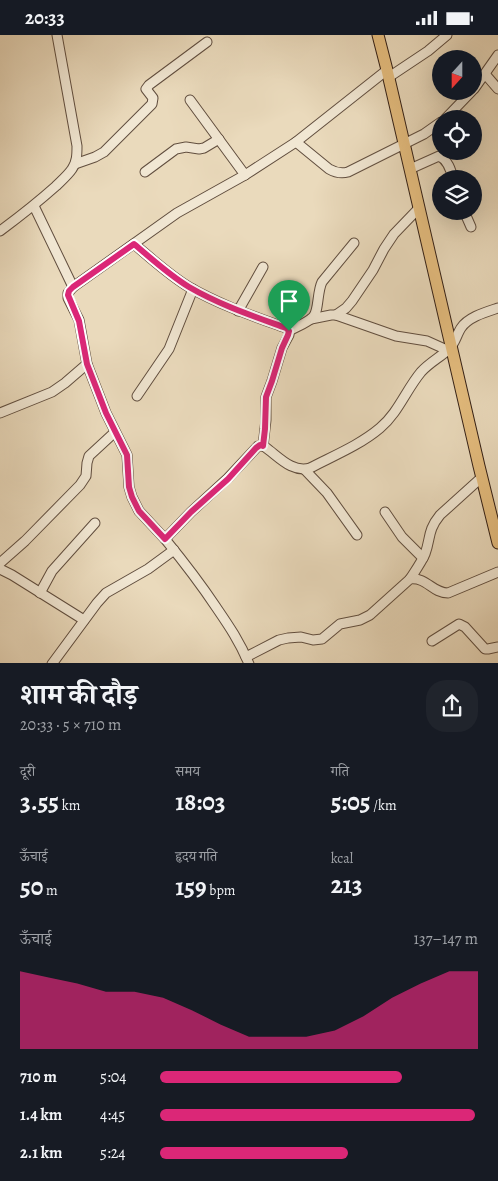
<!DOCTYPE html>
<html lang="hi">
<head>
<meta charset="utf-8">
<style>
	:root { --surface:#171b24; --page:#20242c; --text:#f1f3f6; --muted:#9ea1a6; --accent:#db2777 }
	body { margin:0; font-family:Alegreya,"Noto Serif Devanagari",serif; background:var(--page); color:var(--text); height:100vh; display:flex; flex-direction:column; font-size:19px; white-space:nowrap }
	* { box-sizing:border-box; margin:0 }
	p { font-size:16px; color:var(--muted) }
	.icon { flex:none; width:28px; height:28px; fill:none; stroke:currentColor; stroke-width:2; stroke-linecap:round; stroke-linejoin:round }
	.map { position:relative; height:628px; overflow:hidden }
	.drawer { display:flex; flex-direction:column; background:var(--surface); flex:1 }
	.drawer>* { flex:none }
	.needle { width:32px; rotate:201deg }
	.buttons { position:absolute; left:432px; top:15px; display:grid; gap:10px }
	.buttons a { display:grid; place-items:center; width:50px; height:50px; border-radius:50%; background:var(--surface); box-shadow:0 5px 20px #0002; font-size:25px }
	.pin { position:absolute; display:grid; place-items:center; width:42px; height:42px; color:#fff; margin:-51px -21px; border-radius:50% 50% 50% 0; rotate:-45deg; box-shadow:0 0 5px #0007 }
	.pin .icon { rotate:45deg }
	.round { display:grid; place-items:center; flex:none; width:52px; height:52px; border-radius:20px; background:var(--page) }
	.head { display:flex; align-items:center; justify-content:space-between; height:85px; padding:0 20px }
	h1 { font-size:28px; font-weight:700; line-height:38px }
	.stats { display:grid; grid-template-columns:repeat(3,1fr); gap:8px; height:85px; padding:5px 20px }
	.stats div { display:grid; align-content:center }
	.stats b { font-size:25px; font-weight:700 }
	.stats small { font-size:14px; font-weight:400 }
	.stats p { font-size:14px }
	.chart { height:140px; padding:10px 20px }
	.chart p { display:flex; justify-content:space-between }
	.chart svg { width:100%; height:90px; margin-top:5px; fill:var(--accent); opacity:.7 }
	ul { padding:0 20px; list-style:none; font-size:16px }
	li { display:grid; grid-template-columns:80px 60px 1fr; align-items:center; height:38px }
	li i { height:12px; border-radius:6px; background:var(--accent) }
	.status { display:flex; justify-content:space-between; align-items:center; height:35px; padding:0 25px; background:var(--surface); direction:ltr }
	.status svg { height:14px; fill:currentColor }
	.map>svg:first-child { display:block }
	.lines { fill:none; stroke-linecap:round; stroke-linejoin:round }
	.minor-casing { stroke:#614e3f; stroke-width:11 }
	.major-casing { stroke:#331f15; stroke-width:13 }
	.minor { stroke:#f1e7d3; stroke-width:9 }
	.major { stroke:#e5bd7e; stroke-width:11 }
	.route-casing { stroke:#fff; stroke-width:10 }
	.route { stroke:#db2777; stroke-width:6 }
</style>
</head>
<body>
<div class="status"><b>20:33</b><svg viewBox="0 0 49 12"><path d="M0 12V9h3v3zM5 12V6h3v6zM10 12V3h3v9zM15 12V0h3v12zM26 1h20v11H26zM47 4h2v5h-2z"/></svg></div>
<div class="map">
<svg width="498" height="629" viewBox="0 0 498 629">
	<rect width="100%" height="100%" fill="#eadabc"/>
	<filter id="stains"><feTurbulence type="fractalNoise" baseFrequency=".004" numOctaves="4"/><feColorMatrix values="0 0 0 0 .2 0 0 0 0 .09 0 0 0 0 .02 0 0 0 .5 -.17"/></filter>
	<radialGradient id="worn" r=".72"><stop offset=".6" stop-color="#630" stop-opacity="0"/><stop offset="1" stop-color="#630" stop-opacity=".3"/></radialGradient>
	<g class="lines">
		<g class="minor-casing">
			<g id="minor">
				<path d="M485,39L498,54"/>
				<path d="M389,42L428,16L447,0"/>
				<path d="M474,54L498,20"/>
				<path d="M190,65L245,140"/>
				<path d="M445,84L472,56"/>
				<path d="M296,107L329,134C336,138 341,139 348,137L424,99L441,87"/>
				<path d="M75,129L95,122L104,117L152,69L153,63L146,54L149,50L207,7"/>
				<path d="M410,134L439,121C448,125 451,135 453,144"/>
				<path d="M145,137L176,114L186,112L199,114L204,113L219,104"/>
				<path d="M34,171L73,252L177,178L245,140L296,107L387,35"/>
				<path d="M464,176L471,192"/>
				<path d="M0,196C19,182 38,167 56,151C61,146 68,140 72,134C77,127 77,119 77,111L57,0"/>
				<path d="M134,209C152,224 169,240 189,252C220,270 253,281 286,293L289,296V300L282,313L272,346L266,362V385L263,411"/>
				<path d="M73,252L68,258V263L79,285L87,329L106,378L127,420L129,452L132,462L139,476L165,504L191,477L228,443L258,411H263L265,412C279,422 292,438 310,433C333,421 360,410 380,393C398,378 406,355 421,337C430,327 441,322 450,313C455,308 457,299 461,293C468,282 486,277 498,273"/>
				<path d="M238,276L263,232"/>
				<path d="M336,280L346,273L352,266L373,235L384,214L394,199L419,173"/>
				<path d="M311,284L331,280H336L396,301L427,306L447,315"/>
				<path d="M289,296C296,292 307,288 313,282C319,276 317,257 322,247L354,208"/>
				<path d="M137,361L169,314L193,254"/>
				<path d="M0,378L52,357L65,348L87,329"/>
				<path d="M305,435L327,458L357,500"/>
				<path d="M385,477L402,502L423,523"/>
				<path d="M165,504C183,526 200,548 216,572C229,591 240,607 249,629"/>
				<path d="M0,528L25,506L80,450L86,441L87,428L89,421L115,397"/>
				<path d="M0,534L12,540L84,585"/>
				<path d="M410,544C415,536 421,528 425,519C431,503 427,496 440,480L482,442"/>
				<path d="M40,558L52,536L95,488"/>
				<path d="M432,606L459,589L465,592L485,614H488L498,612"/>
				<path d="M246,622L279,605L288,603L301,602L313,605L322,604L340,589L360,585L370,580L410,544C427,542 432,558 448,558L498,537"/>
				<path d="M52,629L97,568L106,558L148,534L174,515"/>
			</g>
		</g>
		<g class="major-casing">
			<path id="major" d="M378,0L387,35L479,431L498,508"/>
		</g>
		<use href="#minor" class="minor"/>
		<use href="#major" class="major"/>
	</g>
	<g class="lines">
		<g class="route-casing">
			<path id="route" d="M134,209C152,224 169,240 189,252C220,270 253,281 286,293L289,296L288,300L282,313L272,346L266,362L265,394L263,411L260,410L256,413L228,444L191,477L165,504L139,476L132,462L129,452L127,420L106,378L87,329L79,286L68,260L69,256L73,252Z"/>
		</g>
		<use href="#route" class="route"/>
	</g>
	<rect width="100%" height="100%" filter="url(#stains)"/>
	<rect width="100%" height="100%" fill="url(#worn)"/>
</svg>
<div class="buttons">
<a><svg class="needle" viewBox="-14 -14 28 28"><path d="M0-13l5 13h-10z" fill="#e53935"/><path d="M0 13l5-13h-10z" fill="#9ea1a6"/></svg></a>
<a><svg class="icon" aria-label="locate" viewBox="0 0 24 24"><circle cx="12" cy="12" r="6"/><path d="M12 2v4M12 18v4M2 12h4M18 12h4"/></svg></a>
<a><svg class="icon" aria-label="layers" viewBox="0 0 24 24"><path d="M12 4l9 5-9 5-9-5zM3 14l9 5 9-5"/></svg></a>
</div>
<div class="pin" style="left:289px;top:296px;background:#1e9e55"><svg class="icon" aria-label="arrive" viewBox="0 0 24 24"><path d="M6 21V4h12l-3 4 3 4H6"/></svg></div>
</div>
<section class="drawer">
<div class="head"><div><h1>शाम की दौड़</h1><p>20:33 · 5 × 710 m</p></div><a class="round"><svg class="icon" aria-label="share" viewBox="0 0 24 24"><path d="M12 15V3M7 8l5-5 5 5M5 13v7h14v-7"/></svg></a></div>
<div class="stats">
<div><p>दूरी</p><b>3.55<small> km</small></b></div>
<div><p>समय</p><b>18:03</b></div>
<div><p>गति</p><b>5:05<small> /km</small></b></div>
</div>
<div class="stats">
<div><p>ऊँचाई</p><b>50<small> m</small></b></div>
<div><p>हृदय गति</p><b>159<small> bpm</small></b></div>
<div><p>kcal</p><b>213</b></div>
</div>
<div class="chart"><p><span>ऊँचाई</span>137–147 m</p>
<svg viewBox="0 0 160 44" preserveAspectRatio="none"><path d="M0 44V6L10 9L20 12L30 16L40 16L50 19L60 25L70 32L80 38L90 38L100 38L110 35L120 28L130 19L140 12L150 6L160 6V44z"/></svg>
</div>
<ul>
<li><b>710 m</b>5:04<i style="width:76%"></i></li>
<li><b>1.4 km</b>4:45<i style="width:99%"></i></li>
<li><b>2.1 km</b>5:24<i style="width:59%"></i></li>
</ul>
</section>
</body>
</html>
